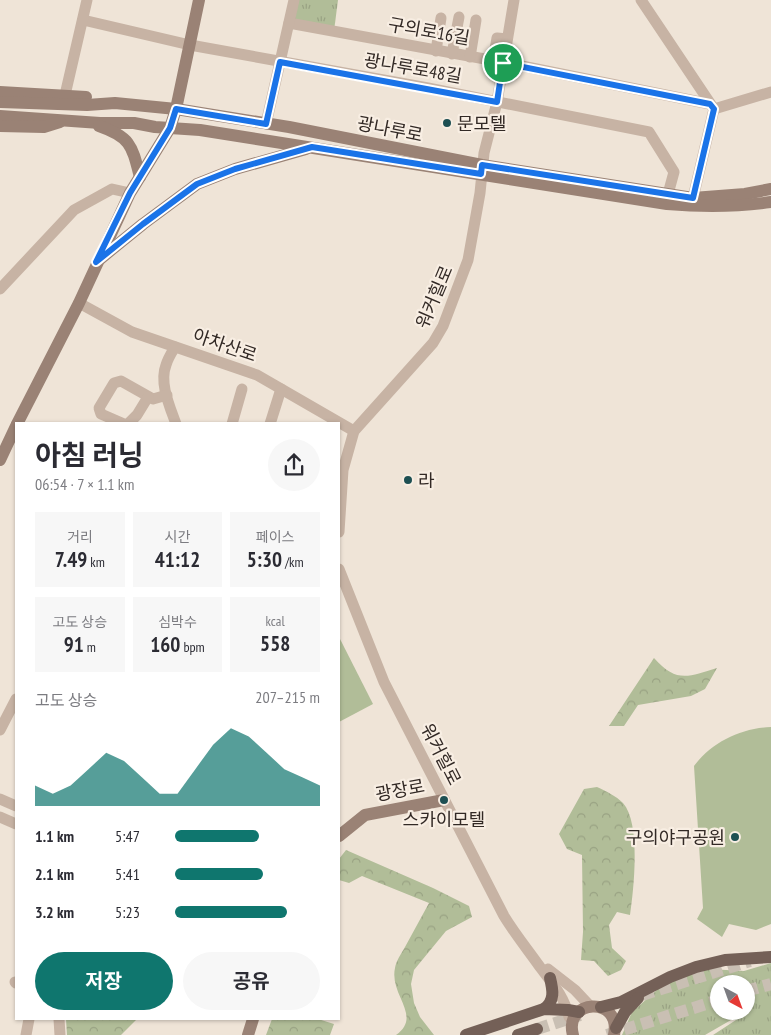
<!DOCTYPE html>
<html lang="ko">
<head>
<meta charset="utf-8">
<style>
	:root { --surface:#fff; --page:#f7f7f7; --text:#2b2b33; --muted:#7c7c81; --accent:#0f766e }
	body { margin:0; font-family:"PT Sans Narrow","Noto Sans KR",sans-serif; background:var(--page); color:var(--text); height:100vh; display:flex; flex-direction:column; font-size:19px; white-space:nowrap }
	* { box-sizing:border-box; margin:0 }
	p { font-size:16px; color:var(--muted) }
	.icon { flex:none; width:28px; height:28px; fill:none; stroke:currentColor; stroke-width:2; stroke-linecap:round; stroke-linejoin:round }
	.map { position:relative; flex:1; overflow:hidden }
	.panel { position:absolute; left:15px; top:422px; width:325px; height:598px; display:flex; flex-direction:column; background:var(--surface); border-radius:0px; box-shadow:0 1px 4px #0004 }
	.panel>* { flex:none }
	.needle { width:32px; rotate:139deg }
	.tools { position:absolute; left:710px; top:975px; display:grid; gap:10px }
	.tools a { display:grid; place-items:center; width:45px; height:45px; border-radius:50%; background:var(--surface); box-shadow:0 1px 4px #0004; font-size:25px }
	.pin { position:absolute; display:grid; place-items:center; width:42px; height:42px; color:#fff; margin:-21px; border:2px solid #fff; border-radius:50%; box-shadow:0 1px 5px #0007 }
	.round { display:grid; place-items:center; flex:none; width:52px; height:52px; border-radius:26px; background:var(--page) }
	.overview { display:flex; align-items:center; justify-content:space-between; height:85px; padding:0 20px }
	h1 { font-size:28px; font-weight:700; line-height:38px }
	.metrics { display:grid; grid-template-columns:repeat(3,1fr); gap:8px; height:85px; padding:5px 20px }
	.metrics div { display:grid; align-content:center; border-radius:0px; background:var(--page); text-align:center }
	.metrics b { font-size:21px; font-weight:700 }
	.metrics small { font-size:14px; font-weight:400 }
	.metrics p { font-size:14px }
	.chart { height:140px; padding:10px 20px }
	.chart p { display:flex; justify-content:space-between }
	.chart svg { width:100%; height:90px; margin-top:5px; fill:var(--accent); opacity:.7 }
	.action { display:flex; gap:10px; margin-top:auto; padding:10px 20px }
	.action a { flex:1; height:58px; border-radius:30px; background:var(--accent); color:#fff; font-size:20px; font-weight:700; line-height:58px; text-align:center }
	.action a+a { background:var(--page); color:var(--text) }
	ul { padding:0 20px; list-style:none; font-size:16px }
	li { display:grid; grid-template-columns:80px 60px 1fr; align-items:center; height:38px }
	li i { height:12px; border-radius:6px; background:var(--accent) }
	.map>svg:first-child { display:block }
	.green { fill:#b1bd98 }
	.forest { fill:url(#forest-crowns) }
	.park { fill:url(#park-tufts); fill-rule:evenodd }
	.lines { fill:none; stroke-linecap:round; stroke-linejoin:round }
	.primary-tunnel { stroke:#c9bfb3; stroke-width:12; stroke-dasharray:12 6; stroke-linecap:butt }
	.street { stroke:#c7b3a4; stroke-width:11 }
	.secondary { stroke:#9a8275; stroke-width:12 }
	.primary { stroke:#746057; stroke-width:12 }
	.route-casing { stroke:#fff; stroke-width:10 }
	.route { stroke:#1a73e8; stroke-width:6 }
	.poi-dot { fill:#1d4f52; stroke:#f8eee3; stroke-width:2 }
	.labels { text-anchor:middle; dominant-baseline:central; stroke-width:4.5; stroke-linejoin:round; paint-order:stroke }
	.street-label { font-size:18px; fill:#322925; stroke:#f8eee3 }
	.poi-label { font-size:18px; fill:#322925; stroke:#f8eee3; text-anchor:start }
</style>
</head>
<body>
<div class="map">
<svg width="771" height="1035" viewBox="0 0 771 1035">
	<defs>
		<pattern id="forest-crowns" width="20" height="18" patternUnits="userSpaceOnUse" patternTransform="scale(1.25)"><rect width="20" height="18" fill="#b1bd98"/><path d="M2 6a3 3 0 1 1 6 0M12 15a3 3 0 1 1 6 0" fill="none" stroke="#99a283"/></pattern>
		<pattern id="park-tufts" width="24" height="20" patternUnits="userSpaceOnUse" patternTransform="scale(1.25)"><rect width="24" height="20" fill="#b1bd98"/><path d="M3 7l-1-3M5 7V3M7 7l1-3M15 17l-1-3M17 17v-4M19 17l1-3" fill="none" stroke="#99a283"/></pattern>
	</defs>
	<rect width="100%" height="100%" fill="#efe4d7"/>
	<g class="green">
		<path d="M339,637L373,704L339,722Z"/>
		<path d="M771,727V924L756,930L729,924L722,937L697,919L703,908L694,766C712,742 741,728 771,727Z"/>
	</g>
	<g class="forest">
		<path d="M654,658C676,683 688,677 717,668L705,689L691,696L638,705L624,726H609Z"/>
		<path d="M597,787C606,791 616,796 623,803C641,823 634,889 630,915L617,912L609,925L612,948L626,961L621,970L608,976L594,961L581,960L583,932L582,855L567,849L559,834L584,789Z"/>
		<path d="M346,850L433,888L469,906L472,917L446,931L414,970L411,984L414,1003L420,1017L434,1035H396C423,1016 389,995 395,968C396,961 401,954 405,947C413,932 421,918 429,903L362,876L349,883L339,880V859Z"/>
		<path d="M66,1019H137L121,1035H67Z"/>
		<path d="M272,1019L302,1020V1019H318L334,1024L330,1035H266Z"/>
	</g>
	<g class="park">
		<path d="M294,0H338L334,31L289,23Z"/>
		<path d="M771,963V1035H713L736,1020H731L705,1035H622L632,1012L667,981L708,969L744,971ZM719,984H746V1011H719Z"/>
	</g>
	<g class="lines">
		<g class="primary-tunnel">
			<path d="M746,991L771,984"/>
			<path d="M642,995L750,961"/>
			<path d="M537,1029L580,1015"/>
			<path d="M607,1035L719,1000"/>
		</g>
		<g class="street">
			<path d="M641,0L714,109L693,198"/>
			<path d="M83,20L190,45L428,88L649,132L674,172L668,194"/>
			<path d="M289,23L517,65L710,104"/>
			<path d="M436,51L441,18"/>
			<path d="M452,54L459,17"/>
			<path d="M470,57L476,20"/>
			<path d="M493,61L497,38L507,39"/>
			<path d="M65,95L87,0"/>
			<path d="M714,109L771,92"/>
			<path d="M266,124L294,0"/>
			<path d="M0,289L74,210L112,189L130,193"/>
			<path d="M79,303L132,332L257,375L354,431"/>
			<path d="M175,347C172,352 168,358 166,365C159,383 170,407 176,424"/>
			<path d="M124,424L101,414L99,408L114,383L121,381L153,399L167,395"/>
			<path d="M128,424L137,415L148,397"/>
			<path d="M232,424L242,389"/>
			<path d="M270,424L281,389"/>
			<path d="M339,532L343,470L354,431L433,343L443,326L468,260L480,193L484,153L497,102L514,0"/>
			<path d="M339,569L384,682L504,916C515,934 528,950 540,967C553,984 564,996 569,1017"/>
			<path d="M0,730L16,699"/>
			<path d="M0,799L16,806"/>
			<path d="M0,817L16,824"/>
			<path d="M548,969L575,990L590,1006"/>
			<path d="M15,982L16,983"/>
			<path d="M59,1019L60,1035"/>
			<path d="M26,1035L29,1019"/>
		</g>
		<g class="secondary">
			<path d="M0,92L86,97"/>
			<path d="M0,102L87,105L115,103L176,109L289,127L482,165L693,198L745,194L771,189"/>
			<path d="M0,116L100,123H134L155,127L200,130L667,204C703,207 736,207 771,202"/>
			<path d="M0,126L44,127L60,122"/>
			<path d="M99,126C131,137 132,146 140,177"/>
			<path d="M100,259L143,224L197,184L235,169L306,149"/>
			<path d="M17,424L79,303L130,193L170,128L176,109L199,0"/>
			<path d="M0,460L16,426"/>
			<path d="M339,836L365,815L444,800"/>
			<path d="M248,1035L253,1019"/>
			<path d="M573,1035C563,999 622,995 614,1035"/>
		</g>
		<g class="primary">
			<path d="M601,1007L621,1002L670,977L696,967L725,960L771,957"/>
			<path d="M544,1009C555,1001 553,990 550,978"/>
			<path d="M616,1028L625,1012L638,998"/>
			<path d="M466,1035L544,1009L568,1010L579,1012"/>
			<path d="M518,1035L537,1029"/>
		</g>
	</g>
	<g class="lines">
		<g class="route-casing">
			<path id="route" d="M280,62L497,102L503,63L710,104L714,109L693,198L482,165L481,174L312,147L235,169L197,184L143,224L96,262L130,193L170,128L176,109L266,124Z"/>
		</g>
		<use href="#route" class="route"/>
	</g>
	<g class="poi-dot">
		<circle cx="447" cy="123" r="5"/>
		<circle cx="408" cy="480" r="5"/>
		<circle cx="444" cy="800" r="5"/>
		<circle cx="735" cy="837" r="5"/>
	</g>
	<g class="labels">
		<g class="street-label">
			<text transform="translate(429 31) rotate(10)">구의로16길</text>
			<text transform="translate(413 68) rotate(10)">광나루로48길</text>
			<text transform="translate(390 129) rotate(11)">광나루로</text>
			<text transform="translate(434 297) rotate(-67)">워커힐로</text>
			<text transform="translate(225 345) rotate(19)">아차산로</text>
			<text transform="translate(441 754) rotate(63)">워커힐로</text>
			<text transform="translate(400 790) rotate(-11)">광장로</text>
		</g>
		<g class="poi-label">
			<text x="457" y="123">문모텔</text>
			<text x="418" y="480">라</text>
			<text x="444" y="819" text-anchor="middle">스카이모텔</text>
			<text x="725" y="837" text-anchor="end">구의야구공원</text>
		</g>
	</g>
</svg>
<div class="tools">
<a><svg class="needle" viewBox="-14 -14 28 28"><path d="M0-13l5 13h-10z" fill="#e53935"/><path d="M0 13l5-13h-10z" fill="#7c7c81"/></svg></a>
</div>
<div class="pin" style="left:503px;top:63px;background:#1e9e55"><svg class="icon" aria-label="arrive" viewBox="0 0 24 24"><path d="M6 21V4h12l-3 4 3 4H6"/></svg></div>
<section class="panel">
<div class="overview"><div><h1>아침 러닝</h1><p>06:54 · 7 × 1.1 km</p></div><a class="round"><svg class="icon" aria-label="share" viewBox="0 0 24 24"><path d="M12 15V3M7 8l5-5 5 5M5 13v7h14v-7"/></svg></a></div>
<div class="metrics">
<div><p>거리</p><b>7.49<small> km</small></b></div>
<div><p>시간</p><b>41:12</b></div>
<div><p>페이스</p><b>5:30<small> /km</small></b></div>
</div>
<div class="metrics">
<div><p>고도 상승</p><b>91<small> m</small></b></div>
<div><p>심박수</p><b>160<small> bpm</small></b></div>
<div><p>kcal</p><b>558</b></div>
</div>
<div class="chart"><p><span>고도 상승</span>207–215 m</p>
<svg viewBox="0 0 160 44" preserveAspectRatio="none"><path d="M0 44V34L10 38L20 34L30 26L40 18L50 22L60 30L70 38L80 38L90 26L100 14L110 6L120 10L130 18L140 26L150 30L160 34V44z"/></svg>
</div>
<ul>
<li><b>1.1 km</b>5:47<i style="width:58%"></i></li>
<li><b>2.1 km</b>5:41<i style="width:61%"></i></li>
<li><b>3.2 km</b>5:23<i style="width:77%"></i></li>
</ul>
<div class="action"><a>저장</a><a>공유</a></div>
</section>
</div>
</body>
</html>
